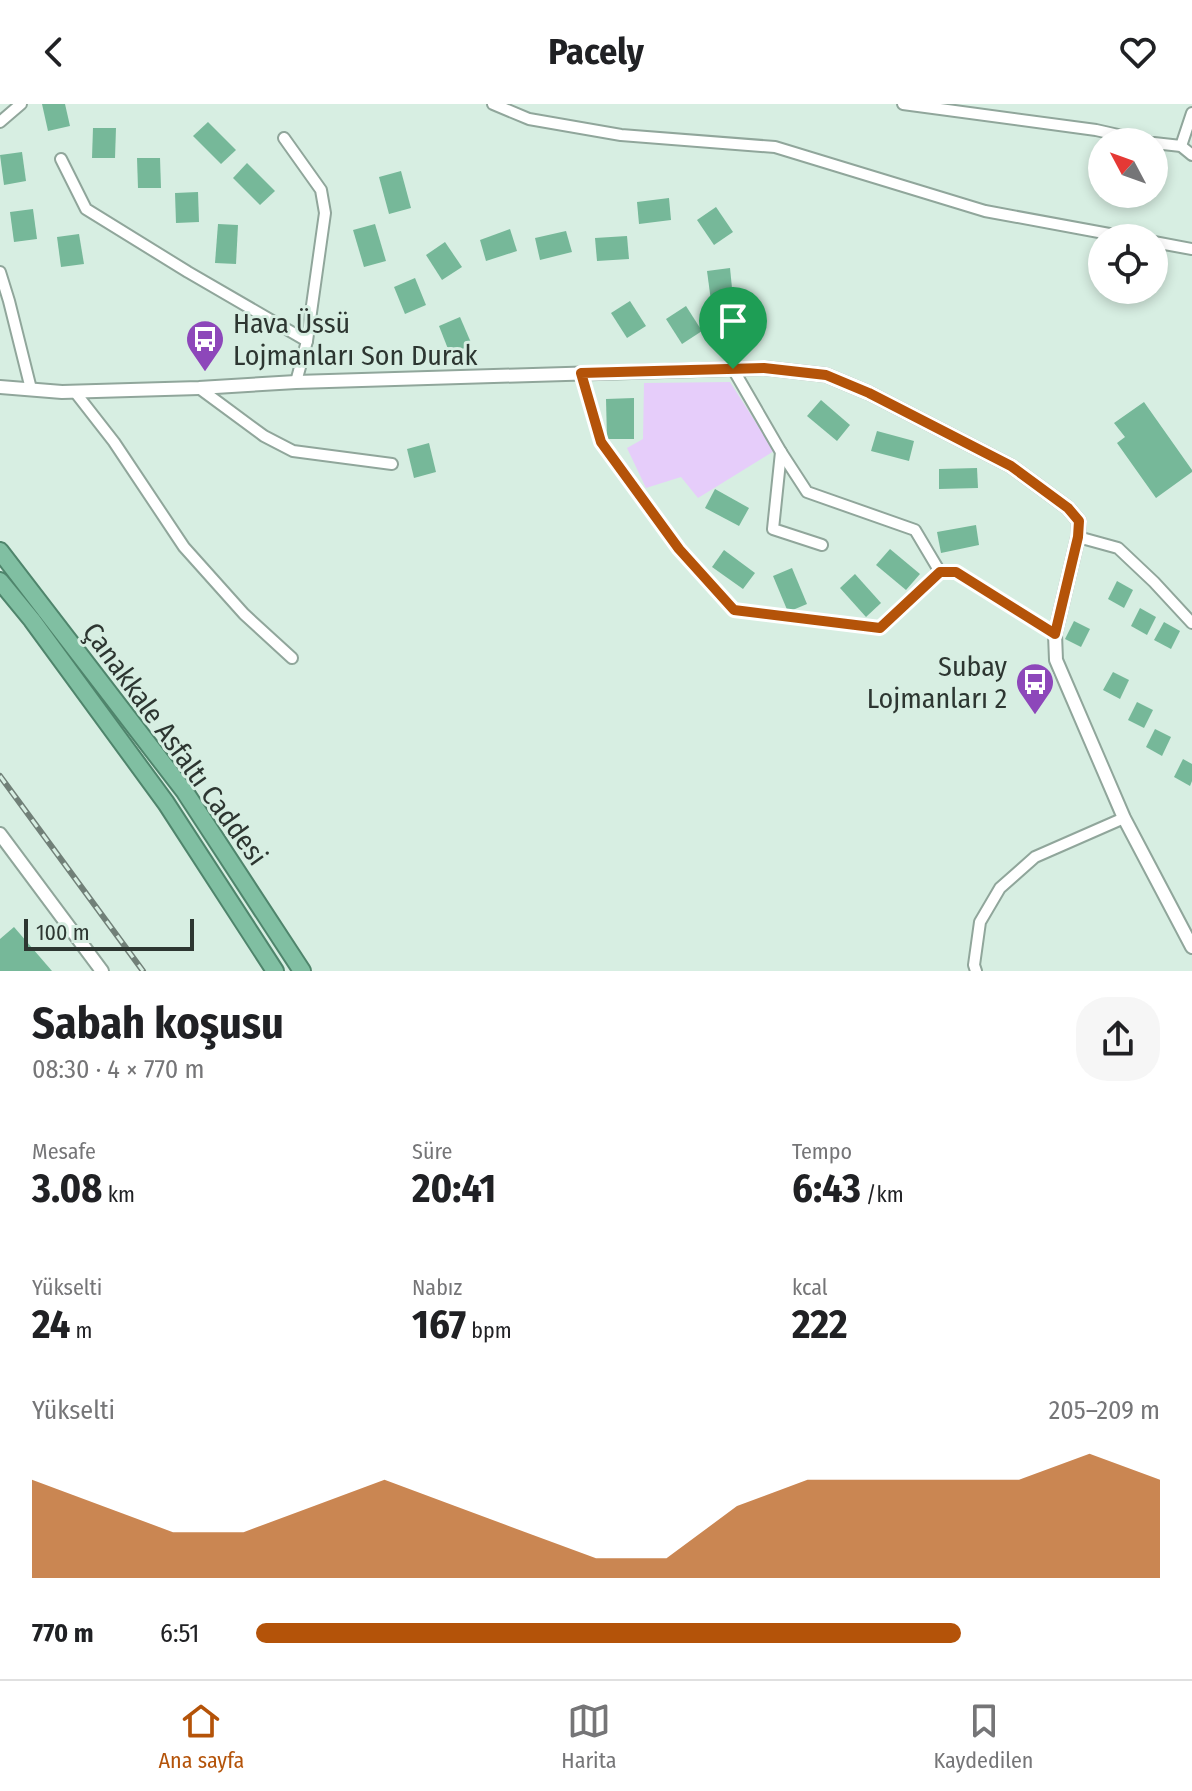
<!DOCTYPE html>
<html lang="tr">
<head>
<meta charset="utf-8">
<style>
	:root { --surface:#fff; --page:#f6f6f6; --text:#202124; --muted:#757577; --line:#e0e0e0; --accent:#b45309 }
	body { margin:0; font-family:"Fira Sans Condensed",sans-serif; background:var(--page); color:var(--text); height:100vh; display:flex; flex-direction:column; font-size:30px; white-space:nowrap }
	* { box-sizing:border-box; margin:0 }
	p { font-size:26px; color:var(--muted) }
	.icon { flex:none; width:44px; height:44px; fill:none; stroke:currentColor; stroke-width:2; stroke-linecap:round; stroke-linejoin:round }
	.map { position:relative; height:867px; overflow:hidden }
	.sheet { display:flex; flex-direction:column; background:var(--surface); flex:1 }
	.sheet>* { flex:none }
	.needle { width:52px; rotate:311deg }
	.tools { position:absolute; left:1088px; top:24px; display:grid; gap:16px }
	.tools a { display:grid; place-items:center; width:80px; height:80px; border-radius:50%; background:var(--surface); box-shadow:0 4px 12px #0003; font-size:40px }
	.scale { position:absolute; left:24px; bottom:20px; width:170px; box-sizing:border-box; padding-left:8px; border:4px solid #2d3631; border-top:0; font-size:22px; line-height:28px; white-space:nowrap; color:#2d3631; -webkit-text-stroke:6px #d7eee2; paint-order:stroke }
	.pin { position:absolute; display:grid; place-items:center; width:68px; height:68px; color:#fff; margin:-82px -34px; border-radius:50% 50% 50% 0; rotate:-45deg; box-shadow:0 0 8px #0007 }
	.pin .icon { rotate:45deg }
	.round { display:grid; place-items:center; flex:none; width:84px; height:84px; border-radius:32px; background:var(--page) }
	.overview { display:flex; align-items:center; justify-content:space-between; height:136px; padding:0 32px }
	h1 { font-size:44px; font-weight:700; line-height:60px }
	.metrics { display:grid; grid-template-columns:repeat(3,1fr); gap:12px; height:136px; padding:8px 32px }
	.metrics div { display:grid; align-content:center }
	.metrics b { font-size:40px; font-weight:700 }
	.metrics small { font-size:22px; font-weight:400 }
	.metrics p { font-size:22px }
	.chart { height:224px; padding:16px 32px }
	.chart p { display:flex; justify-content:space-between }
	.chart svg { width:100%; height:144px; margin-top:8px; fill:var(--accent); opacity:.7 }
	ul { padding:0 32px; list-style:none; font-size:26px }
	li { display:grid; grid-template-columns:128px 96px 1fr; align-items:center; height:60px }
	li i { height:20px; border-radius:10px; background:var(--accent) }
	header { display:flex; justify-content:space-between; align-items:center; height:104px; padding:0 32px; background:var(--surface); font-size:36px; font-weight:700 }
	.tabs { display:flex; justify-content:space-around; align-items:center; height:112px; border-top:2px solid var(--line); background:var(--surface); font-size:22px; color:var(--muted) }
	.tabs a { display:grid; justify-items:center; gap:4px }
	.tabs .selected { color:var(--accent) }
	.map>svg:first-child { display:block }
	.green { fill:#e6cdfa }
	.building { fill:#76b899 }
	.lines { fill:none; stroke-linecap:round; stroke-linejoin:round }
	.minor-casing { stroke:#90a69b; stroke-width:14 }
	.tertiary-casing { stroke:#90a69b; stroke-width:16 }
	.trunk-casing { stroke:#4f856c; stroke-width:20 }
	.minor { stroke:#fff; stroke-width:10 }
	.tertiary { stroke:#fff; stroke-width:12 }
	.trunk { stroke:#80bfa2; stroke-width:16 }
	.rail-casing { stroke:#718078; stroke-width:6 }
	.rail { stroke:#d7eee2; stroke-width:3; stroke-dasharray:9; stroke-linecap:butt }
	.route-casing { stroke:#fff; stroke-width:16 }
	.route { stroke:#b45309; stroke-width:10 }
	.labels { text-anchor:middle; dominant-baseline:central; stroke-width:6; stroke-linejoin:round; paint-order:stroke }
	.poi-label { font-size:28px; fill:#2d3631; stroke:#d7eee2; text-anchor:start }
	.street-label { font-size:28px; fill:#2d3631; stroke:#d7eee2 }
</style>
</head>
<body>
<header><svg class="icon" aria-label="back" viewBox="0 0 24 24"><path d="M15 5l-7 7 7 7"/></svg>Pacely<svg class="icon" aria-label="heart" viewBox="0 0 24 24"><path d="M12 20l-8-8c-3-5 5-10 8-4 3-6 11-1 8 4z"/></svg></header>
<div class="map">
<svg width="1192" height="867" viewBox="0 0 1192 867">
	<rect width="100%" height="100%" fill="#d7eee2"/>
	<path class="green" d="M730,278L774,347L698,394L681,373L646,384L627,344L643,335L644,279Z"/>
	<g class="building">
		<path d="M42,0H65L70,22L48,27Z"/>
		<path d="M208,18L236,46L221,60L193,32Z"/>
		<path d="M93,24H116L115,54H92Z"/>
		<path d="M22,48L26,77L4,81L0,51Z"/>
		<path d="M137,54H160L161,84H138Z"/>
		<path d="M247,59L275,87L260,101L233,74Z"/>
		<path d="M401,67L411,104L389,110L379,73Z"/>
		<path d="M198,88L199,118L176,119L175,89Z"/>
		<path d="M669,94L671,116L639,120L637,98Z"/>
		<path d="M716,103L733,128L714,141L697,116Z"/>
		<path d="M33,105L37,135L14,138L10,108Z"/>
		<path d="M218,120L238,121L236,160L215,159Z"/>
		<path d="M375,120L386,157L364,163L353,126Z"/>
		<path d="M510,125L517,147L486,157L480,136Z"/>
		<path d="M566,127L572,148L540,156L535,134Z"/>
		<path d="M79,130L84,160L61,163L57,133Z"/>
		<path d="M627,132L629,155L597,157L595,134Z"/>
		<path d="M445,138L462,163L442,176L426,151Z"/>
		<path d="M730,164L733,194L711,197L707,167Z"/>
		<path d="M415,174L426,201L405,210L394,183Z"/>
		<path d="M630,197L646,222L627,234L611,209Z"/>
		<path d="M686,202L702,227L682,240L666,215Z"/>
		<path d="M460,213L472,241L450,250L439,222Z"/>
		<path d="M634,294V335H607L606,295Z"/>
		<path d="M821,296L850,321L837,337L807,312Z"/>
		<path d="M1144,298L1192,366V368L1156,394L1117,339L1125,333L1114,319Z"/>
		<path d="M877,327L914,337L909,357L871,347Z"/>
		<path d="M429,339L436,368L414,374L407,345Z"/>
		<path d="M977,364L978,384L939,385V365Z"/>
		<path d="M715,385L749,404L739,422L705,404Z"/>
		<path d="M976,421L979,441L941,449L937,428Z"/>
		<path d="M890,445L920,470L906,486L876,461Z"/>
		<path d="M724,446L755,469L743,485L712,463Z"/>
		<path d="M792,464L807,500L788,508L773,472Z"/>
		<path d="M855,470L881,499L866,513L840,484Z"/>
		<path d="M1117,477L1133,486L1124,504L1108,495Z"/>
		<path d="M1140,504L1156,513L1147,531L1131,522Z"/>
		<path d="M1074,517L1090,525L1081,543L1065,535Z"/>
		<path d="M1164,518L1180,527L1171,545L1154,536Z"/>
		<path d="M1113,568L1129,576L1120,595L1103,586Z"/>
		<path d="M1137,598L1153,606L1144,624L1128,616Z"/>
		<path d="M1155,625L1171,633L1162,652L1146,643Z"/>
		<path d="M1183,655L1192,660V677L1190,682L1174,673Z"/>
		<path d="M14,823L52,867H0V835Z"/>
	</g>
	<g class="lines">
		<g class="minor-casing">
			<g id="minor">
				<path d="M493,0L529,15L621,31L775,43L985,107L1131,134"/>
				<path d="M903,0L1096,26L1149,38"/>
				<path d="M0,18L21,0"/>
				<path d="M284,34L321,86L325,109L307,237L296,278"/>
				<path d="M1154,39L1181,42L1192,51"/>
				<path d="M1181,42L1192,9"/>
				<path d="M61,55L86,105L188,168L307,237"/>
				<path d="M1154,138L1192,145"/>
				<path d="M0,168L9,197L31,285"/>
				<path d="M733,265L781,348L807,388L915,426L940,468"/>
				<path d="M581,269L601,338L679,445L734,506L880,524L940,468H956L1055,530"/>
				<path d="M199,284L264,332L293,347L392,360"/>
				<path d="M75,288L114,338L184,443L244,510L292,554"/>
				<path d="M781,348L773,425L822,441"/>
				<path d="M1078,433L1118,444L1154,478L1192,519"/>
				<path d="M976,867L974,861L980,818L1000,784L1035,753L1124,714"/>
			</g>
		</g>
		<g class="tertiary-casing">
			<g id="tertiary">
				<path d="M0,283L62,288L199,284L296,278L764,264L826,271L869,289L1011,362L1068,404L1079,417L1078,433L1055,530L1056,556L1124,714L1192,843"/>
				<path d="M0,730L102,867"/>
			</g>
		</g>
		<g class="trunk-casing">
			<g id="trunk">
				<path d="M0,447L185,688L302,867"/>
				<path d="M0,477L32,516L166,699L275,867"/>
			</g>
		</g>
		<use href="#minor" class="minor"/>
		<use href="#tertiary" class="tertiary"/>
		<use href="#trunk" class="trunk"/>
		<g class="rail-casing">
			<path id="rail" d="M0,672L143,867"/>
		</g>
		<use href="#rail" class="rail"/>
	</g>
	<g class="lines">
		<g class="route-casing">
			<path id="route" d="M764,264L826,271L869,289L1011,362L1068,404L1079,417L1078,433L1055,530L956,468H940L880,524L734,506L679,445L601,338L581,269Z"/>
		</g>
		<use href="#route" class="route"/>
	</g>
	<defs>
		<g id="bus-pin" transform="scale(2)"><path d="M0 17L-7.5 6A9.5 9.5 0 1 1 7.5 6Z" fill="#8d47ba" stroke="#d7eee2"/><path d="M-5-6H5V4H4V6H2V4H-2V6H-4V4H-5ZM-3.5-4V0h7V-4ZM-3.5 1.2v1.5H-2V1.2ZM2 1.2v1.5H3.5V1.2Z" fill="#fff"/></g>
	</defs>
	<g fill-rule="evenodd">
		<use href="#bus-pin" x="205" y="235"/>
		<use href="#bus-pin" x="1035" y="578"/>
	</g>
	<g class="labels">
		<g class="poi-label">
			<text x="233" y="219">Hava Üssü<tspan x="233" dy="32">Lojmanları Son Durak</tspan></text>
			<text x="1007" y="562" text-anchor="end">Subay<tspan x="1007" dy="32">Lojmanları 2</tspan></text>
		</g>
		<g class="street-label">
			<text transform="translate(175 640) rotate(54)">Çanakkale Asfaltı Caddesi</text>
		</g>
	</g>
</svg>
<div class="tools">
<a><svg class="needle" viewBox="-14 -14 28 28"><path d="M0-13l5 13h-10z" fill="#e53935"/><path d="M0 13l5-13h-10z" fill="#757577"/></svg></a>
<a><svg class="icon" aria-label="locate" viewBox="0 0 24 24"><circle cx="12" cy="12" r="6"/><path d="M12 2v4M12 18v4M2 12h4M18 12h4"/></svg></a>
</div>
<div class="scale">100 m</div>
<div class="pin" style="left:733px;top:265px;background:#1e9e55"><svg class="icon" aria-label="arrive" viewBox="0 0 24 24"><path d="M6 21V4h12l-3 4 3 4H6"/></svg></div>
</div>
<section class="sheet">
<div class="overview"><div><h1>Sabah koşusu</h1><p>08:30 · 4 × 770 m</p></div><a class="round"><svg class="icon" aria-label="share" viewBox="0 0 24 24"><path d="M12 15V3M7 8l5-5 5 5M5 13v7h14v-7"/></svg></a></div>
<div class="metrics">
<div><p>Mesafe</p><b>3.08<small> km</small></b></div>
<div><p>Süre</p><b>20:41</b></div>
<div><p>Tempo</p><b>6:43<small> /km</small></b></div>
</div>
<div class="metrics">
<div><p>Yükselti</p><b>24<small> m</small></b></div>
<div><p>Nabız</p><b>167<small> bpm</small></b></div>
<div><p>kcal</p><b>222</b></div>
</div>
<div class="chart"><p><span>Yükselti</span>205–209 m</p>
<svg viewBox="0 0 160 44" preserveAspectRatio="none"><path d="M0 44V14L10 22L20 30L30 30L40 22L50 14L60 22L70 30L80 38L90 38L100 22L110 14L120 14L130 14L140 14L150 6L160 14V44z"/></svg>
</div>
<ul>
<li><b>770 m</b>6:51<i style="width:78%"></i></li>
</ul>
</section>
<nav class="tabs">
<a class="selected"><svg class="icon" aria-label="home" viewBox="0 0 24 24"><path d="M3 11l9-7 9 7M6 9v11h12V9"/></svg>Ana sayfa</a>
<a><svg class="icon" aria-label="map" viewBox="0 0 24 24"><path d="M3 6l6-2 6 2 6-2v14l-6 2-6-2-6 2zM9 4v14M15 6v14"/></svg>Harita</a>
<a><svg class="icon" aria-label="saved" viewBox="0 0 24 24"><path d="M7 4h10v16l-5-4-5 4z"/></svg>Kaydedilen</a>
</nav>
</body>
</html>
